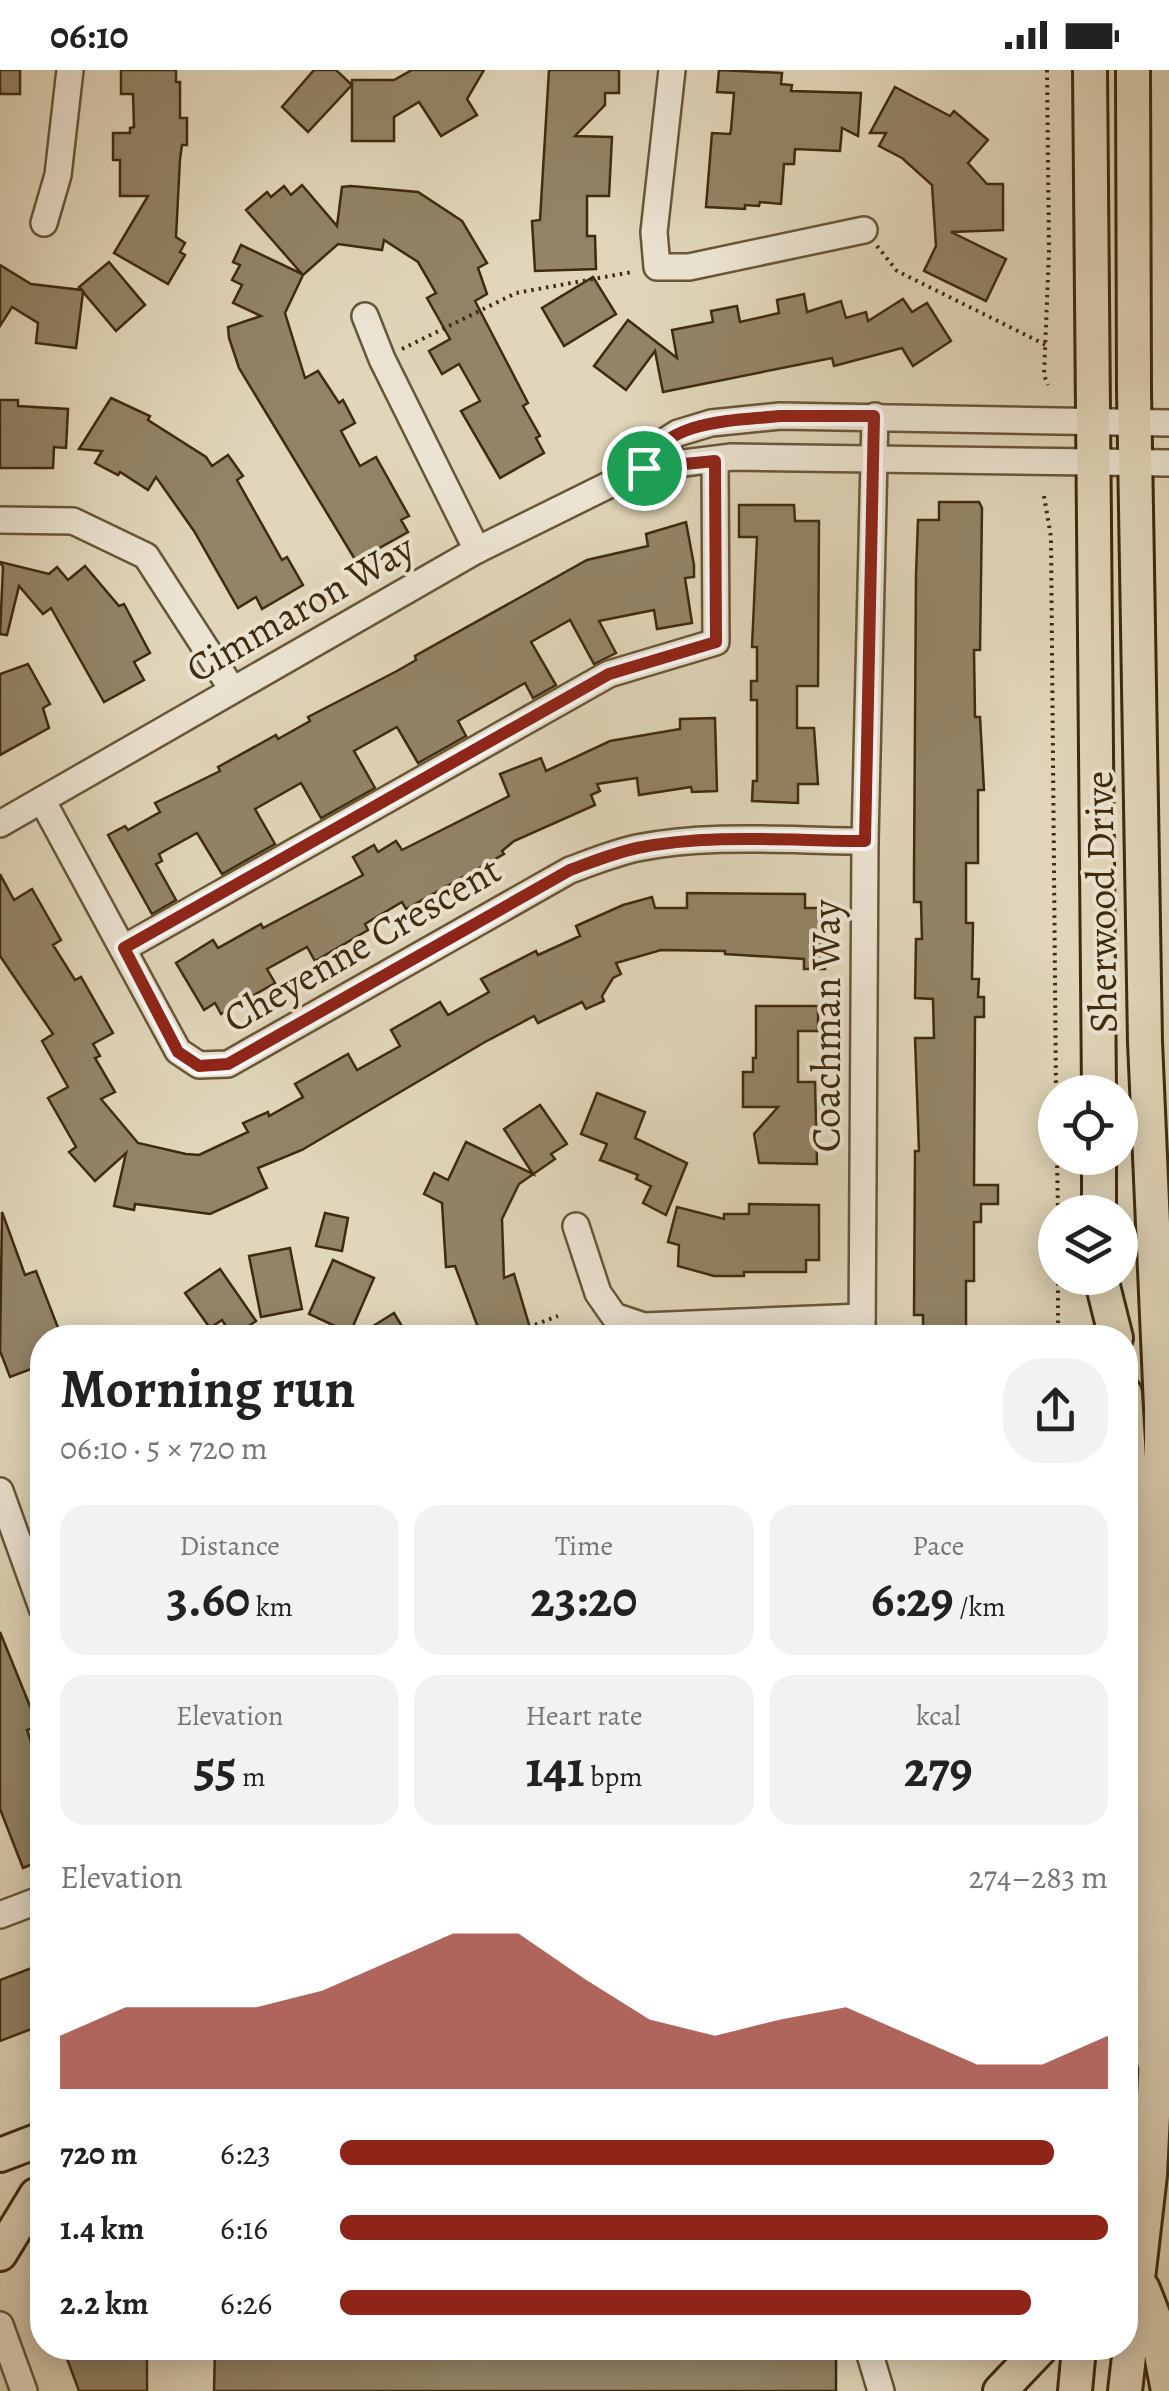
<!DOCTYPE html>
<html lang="en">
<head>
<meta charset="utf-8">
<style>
	:root { --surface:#fff; --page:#f2f2f2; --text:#222; --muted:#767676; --accent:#8f2418 }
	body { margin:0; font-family:Alegreya,serif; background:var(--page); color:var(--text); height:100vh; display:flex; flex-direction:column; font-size:38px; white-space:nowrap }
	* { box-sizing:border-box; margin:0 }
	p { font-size:32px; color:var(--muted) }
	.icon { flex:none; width:55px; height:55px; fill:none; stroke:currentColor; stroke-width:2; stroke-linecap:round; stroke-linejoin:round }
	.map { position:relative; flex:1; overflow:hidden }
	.sheet { position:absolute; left:30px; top:1255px; width:1108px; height:1035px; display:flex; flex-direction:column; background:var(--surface); border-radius:40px; box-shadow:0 5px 25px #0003 }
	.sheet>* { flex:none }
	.fabs { position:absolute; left:1038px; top:1005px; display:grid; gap:20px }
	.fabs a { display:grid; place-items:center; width:100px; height:100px; border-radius:50%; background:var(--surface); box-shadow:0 5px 25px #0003; font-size:50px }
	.pin { position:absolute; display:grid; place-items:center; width:85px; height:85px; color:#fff; margin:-42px; border:5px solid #fff; border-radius:50%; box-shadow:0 2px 10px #0007 }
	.round { display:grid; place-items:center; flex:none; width:105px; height:105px; border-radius:40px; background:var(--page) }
	.summary { display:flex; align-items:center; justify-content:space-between; height:170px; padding:0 30px }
	h1 { font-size:55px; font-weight:700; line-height:75px }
	.metrics { display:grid; grid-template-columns:repeat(3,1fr); gap:15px; height:170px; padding:10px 30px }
	.metrics div { display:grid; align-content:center; border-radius:25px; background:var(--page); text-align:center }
	.metrics b { font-size:50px; font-weight:700 }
	.metrics small { font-size:28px; font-weight:400 }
	.metrics p { font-size:28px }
	.chart { height:280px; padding:20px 30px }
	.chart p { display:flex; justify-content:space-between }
	.chart svg { width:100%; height:180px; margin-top:10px; fill:var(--accent); opacity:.7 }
	ul { padding:0 30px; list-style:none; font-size:32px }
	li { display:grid; grid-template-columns:160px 120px 1fr; align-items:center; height:75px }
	li i { height:25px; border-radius:12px; background:var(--accent) }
	.status { display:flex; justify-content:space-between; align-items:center; height:70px; padding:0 50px; background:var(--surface); direction:ltr }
	.status svg { height:28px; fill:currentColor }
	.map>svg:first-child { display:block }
	.building { fill:#938467; stroke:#3f2b0d; stroke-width:2.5 }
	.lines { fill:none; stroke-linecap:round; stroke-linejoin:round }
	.minor-casing { stroke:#685638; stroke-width:30 }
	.major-casing { stroke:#3f2b0d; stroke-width:38 }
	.path { stroke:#3f2b0d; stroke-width:4; stroke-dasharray:2.5 5; stroke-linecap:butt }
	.minor { stroke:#ece4d2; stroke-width:25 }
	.major { stroke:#e1d6ba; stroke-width:32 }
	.route-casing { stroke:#fff; stroke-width:20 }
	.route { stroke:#8f2418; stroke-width:12 }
	.labels { text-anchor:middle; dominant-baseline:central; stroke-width:8; stroke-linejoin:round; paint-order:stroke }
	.street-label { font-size:40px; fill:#3f2b0d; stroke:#ece4d2 }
</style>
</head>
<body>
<div class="status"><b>06:10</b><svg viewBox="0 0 49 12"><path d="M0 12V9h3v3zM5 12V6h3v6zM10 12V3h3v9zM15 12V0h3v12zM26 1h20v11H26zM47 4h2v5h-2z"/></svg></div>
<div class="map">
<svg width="1169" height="2321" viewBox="0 0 1169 2321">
	<rect width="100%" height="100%" fill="#e1d6ba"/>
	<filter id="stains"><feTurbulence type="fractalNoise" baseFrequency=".002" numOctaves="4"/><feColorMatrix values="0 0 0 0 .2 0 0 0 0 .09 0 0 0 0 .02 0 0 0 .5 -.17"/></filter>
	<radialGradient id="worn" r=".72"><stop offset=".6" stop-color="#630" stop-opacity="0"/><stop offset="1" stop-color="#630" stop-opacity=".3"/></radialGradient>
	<g class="building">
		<rect x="0" y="0" width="20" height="24"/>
		<path d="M121,0H176V12H180V48H187V75H182L180,89L176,167L185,173L180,182L185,185L168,214L114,183L148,126H120V90H113V63H130V58L134,57L133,24H121Z"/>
		<path d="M314,0H336L352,15V10H394L412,0H484L467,29L477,45L441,66L419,32L394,47V71H352V15L308,62L282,37Z"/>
		<path d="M549,0H619V23H605V35L575,66L612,67L609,126H587V166H595L596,199L535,201L532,151L540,150Z"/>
		<path d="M719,0L782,3L781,14L792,15L791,21L861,23L858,66L842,58L840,81L795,79L794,94H784L781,134L760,132L759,136L745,135V139L706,137L712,63L730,64L731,60L734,23L717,22Z"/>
		<path d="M895,17L950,46L954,41L988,70L968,93L987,114H1003V160L951,162L1006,189L986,231L924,201L936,176L932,115L902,88L879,76L886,63H870Z"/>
		<path d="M302,115L337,156L342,117L351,116L418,122L462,151L487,193L478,198L487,224L475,231L528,333L523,336L540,366L536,368L544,383L500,408L461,341L480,331L459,294L442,304L429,281L450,269L427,228L436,223L418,192L384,170L382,180L338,174L303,205L285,243L305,308L318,301L339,333L343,330L355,353L341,361L360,396L376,387L409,446L401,450L408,462L356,491L239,298L229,268L228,257L261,246L233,233L242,215L232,210L240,195L233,192L241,175L302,204L246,140L267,122L271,127L284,116L291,125Z"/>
		<path d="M109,192L145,235L116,261L83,222L76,278L36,273L38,253L12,237L0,256V195L31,214L82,220L79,217Z"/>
		<path d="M593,207L616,244L564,276L542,238Z"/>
		<path d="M804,224L807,242L841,231L846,248L866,242L868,251L903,229L912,242L927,233L951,271L913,296L902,278L834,296L832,288L663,322L655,281L626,320L594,296L628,250L677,288L672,260L713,252L711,241L737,236L740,252L779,243L777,230Z"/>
		<path d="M111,328L150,346L148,350L206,387L212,396L228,385L243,406L237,410L282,490L287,487L303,515L262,539L256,527L238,538L194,461L156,407L148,420L120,402L118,405L95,393L102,381L79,379Z"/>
		<path d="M0,330H18V336L68,339L66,378L54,377L53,398H0Z"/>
		<path d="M939,432H979L982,438L980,580H974L975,647H980L984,720H978V793H966V853H973L972,909H979L978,927H984V947H975L974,1115H998V1134H981V1152H974V1211H966V1266L923,1265V1245H914L915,1081H919L915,968H934L933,929L915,928L916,869H922L921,832H914V801L916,504L918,450H939Z"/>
		<path d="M739,435H794L795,451H819L818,616H797V658H814L818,714H798V733L752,731L753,711H757V630H751V611H757V577H752L757,467H739Z"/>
		<path d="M686,452L694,495V507L685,508L692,553L657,559L654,540L599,551L616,583L594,594L570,550L531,572L556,615L533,628L525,613L458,651L466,666L418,693L397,657L354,681L375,718L321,748L301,713L255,739L275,774L222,804L197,763L159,784L162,791L156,794L176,830L152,844L108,765L125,756L128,760L160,742L155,733L220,701L218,697L276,665L278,669L310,651L308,647L397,601L416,590L415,586L587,490L648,476L646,464Z"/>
		<path d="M0,492L49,504L57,497L68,510L85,496L119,536L124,534L150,583L134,592L144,610L104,632L51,538L43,544L19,516L7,565L0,564L3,497Z"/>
		<path d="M28,594L50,634L43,638L49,658L0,685V604Z"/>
		<path d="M715,648L717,721L692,722L691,717L639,725L637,708L597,714L600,721L591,725L595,735L514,771L502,781L504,784L406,839L402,832L365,854L368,860L315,891L307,877L267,899L275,913L221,944L215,933L204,940L176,893L213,870L218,878L261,854L263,858L363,805L353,787L374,775L378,782L396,771L402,780L509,726L500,704L541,688L546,701L610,671L680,659V649Z"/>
		<path d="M0,804L14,830L32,819L61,870L53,875L75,910L81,907L113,963L93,974L100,986L95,988L115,1022L101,1029L138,1073L186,1084L199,1085L248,1062L243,1053L268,1042L269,1046L303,1027L295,1014L348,984L357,1000L400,976L391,960L440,932L448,945L489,922L481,909L536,881L538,885L580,866L576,856L623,835L652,827L655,838H687V823L805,824V838H825V899H804V889L725,884V881L661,880L616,893L621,904L613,908L602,926L604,931L586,939L582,932L538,953L534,946L485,972L302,1080L258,1098L267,1118L210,1144L135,1134L134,1140L114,1136L126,1083L95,1111L69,1082L76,1077L48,1028L68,1017L42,971L53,964L0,886Z"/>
		<path d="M756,936H818V961H798V1012H815L817,1094L759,1093L754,1064L778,1037H743V1002H753V988H756Z"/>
		<path d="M597,1023L645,1042L635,1068L687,1093L666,1145L643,1133L651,1116L636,1109L638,1105L600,1090L607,1074L581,1064Z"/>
		<path d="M540,1035L567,1074L551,1084L555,1089L519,1114L502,1149L504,1208L514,1204L533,1268H482L455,1196L446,1197L442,1133L424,1124L434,1103L448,1110L466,1072L533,1104L504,1059Z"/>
		<path d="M749,1134L819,1135V1190H806V1202H744V1206H714L678,1196L679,1175L668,1172L677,1137L724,1149V1144H749Z"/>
		<path d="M2,1142L25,1205L36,1201L62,1268H42V1295L10,1307L0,1281Z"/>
		<path d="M325,1143L348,1148L342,1181L316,1176Z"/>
		<path d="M290,1178L302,1239L261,1247L249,1186Z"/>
		<path d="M333,1190L374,1208L350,1263L309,1244Z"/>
		<path d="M220,1199L256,1251L233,1267L222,1250L210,1258L185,1223Z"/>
		<path d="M394,1243L409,1268H354Z"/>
		<path d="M0,1562L38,1656L27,1660L42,1704V1790L23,1798L0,1739Z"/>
		<path d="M42,1894V1955L0,1971V1910Z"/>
		<path d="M63,2278H147V2321H79Z"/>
		<path d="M215,2278H836V2321H214Z"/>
	</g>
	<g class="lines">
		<g class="minor-casing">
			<g id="minor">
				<path d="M672,0L654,162L657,197H689L864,160"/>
				<path d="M44,153L58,105L70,0"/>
				<path d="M365,246L382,289L477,480"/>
				<path d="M643,398L651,380L678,363L711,353L780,346L1169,353"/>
				<path d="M0,450L73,451L146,486L232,619"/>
				<path d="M42,730L178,981L199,995L228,994L570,800C592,792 614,783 637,778C710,763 791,771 865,771"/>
				<path d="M0,754L477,480L643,398L732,387L1169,393"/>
				<path d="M124,878L609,604L716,572L715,391"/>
				<path d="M576,1156L598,1223L614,1246L644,1256L862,1247"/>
				<path d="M862,1268L865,771L875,346"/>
				<path d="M0,1421L42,1538"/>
				<path d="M0,1845L42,1829"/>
				<path d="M0,2255L24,2321"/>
				<path d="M868,2278L881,2321"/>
			</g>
		</g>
		<g class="major-casing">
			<g id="major">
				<path d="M1090,0L1099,1022"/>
				<path d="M1099,1088V1142"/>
				<path d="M1101,1208L1116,1268"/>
				<path d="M1125,1323L1136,1501L1137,1671L1145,1697L1161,1714"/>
				<path d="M1125,1692L1132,1726L1133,1951L1154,1991"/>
				<path d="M0,2085L42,2069"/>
				<path d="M0,2184L36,2125"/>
				<path d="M1143,2219L1154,2247L1168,2321"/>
				<path d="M1000,2321L1041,2278"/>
				<path d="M1075,2321L1079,2278"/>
				<path d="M1125,2321L1150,2105L1161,1887V1337L1145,972L1134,320L1133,0"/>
			</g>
		</g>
		<g class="path">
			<path d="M1047,0L1049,182L1044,305L1048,315"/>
			<path d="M877,176L897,201L1048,276"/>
			<path d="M402,279L516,223L632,202"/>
			<path d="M1044,426L1051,467L1056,1022"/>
			<path d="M1057,1088L1058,1142"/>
			<path d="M500,1268L558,1246"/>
			<path d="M1058,1268V1208"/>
		</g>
		<use href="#minor" class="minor"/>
		<use href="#major" class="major"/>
	</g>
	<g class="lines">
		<g class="route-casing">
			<path id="route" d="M780,346H874L865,771C791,771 710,763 637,778C614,783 592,792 570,800L228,994L199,996L178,982L124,878L609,604L716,572L715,391L644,398C665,349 733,351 780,346Z"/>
		</g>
		<use href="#route" class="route"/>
	</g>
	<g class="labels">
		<g class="street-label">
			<text transform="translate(300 538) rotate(-30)">Cimmaron Way</text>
			<text transform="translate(1101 832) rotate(-91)">Sherwood Drive</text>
			<text transform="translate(362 874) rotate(-30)">Cheyenne Crescent</text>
			<text transform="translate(826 956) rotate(-90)">Coachman Way</text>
		</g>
	</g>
	<rect width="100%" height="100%" filter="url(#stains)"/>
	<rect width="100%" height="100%" fill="url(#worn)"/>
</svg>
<div class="fabs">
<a><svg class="icon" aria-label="locate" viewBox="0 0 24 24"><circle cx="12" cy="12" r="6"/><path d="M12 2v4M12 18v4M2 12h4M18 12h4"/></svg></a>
<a><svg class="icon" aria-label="layers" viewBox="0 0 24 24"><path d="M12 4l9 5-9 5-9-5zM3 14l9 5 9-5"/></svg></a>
</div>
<div class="pin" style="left:644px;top:398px;background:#1e9e55"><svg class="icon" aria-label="arrive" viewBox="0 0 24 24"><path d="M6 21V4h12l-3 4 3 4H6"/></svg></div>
<section class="sheet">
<div class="summary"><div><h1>Morning run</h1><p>06:10 · 5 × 720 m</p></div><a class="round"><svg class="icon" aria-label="share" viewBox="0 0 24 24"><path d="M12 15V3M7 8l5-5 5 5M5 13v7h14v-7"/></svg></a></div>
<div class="metrics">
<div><p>Distance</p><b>3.60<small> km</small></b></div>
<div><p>Time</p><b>23:20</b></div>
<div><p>Pace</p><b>6:29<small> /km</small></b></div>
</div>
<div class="metrics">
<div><p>Elevation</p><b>55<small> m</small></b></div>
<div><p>Heart rate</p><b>141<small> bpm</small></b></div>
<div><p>kcal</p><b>279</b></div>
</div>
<div class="chart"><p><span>Elevation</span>274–283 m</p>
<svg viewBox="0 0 160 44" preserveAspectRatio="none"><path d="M0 44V31L10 24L20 24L30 24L40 20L50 13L60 6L70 6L80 17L90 27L100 31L110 27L120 24L130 31L140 38L150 38L160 31V44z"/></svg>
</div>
<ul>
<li><b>720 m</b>6:23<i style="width:93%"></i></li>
<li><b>1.4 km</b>6:16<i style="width:100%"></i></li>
<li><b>2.2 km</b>6:26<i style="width:90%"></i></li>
</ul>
</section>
</div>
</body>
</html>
